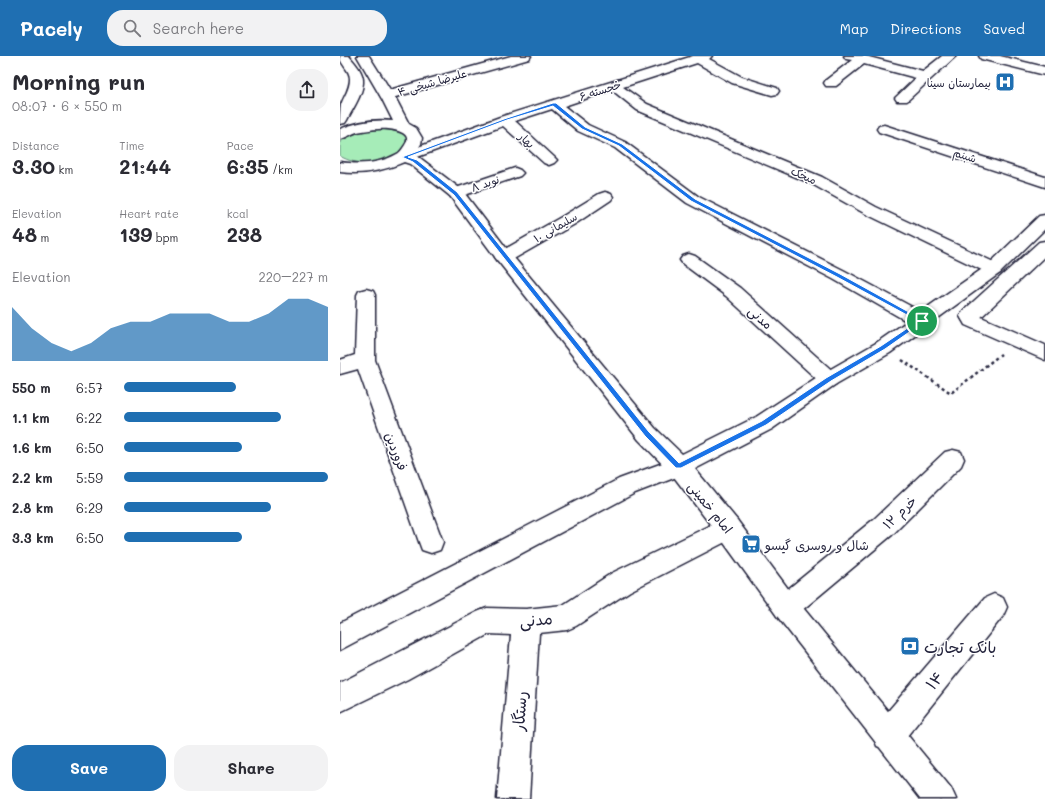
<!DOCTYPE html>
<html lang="en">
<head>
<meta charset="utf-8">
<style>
	:root { --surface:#fff; --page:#f2f2f3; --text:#2b2b33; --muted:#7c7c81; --accent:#1f6fb2 }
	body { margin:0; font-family:Mali,"Playpen Sans Arabic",sans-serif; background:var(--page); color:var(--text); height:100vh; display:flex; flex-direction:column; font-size:15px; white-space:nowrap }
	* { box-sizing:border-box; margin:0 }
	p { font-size:13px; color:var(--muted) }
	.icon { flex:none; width:22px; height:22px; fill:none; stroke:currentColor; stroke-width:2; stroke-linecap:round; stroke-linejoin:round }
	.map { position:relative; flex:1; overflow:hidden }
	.details { display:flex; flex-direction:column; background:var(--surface); width:340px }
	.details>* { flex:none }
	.pin { position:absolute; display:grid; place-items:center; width:34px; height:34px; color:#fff; margin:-17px; border:2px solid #fff; border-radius:50%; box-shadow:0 1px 4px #0007 }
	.round { display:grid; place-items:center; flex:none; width:42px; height:42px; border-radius:16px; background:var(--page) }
	.headline { display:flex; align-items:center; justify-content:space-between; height:68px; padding:0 12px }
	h1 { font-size:22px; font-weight:800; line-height:30px }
	.stats { display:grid; grid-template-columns:repeat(3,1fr); gap:6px; height:68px; padding:4px 12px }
	.stats div { display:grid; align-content:center }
	.stats b { font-size:20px; font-weight:800 }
	.stats small { font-size:11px; font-weight:400 }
	.stats p { font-size:11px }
	.chart { height:112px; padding:8px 12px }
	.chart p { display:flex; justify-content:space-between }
	.chart svg { width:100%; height:72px; margin-top:4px; fill:var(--accent); opacity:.7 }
	.button { display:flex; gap:8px; margin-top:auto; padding:8px 12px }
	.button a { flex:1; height:46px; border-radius:16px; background:var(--accent); color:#fff; font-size:16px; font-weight:800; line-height:46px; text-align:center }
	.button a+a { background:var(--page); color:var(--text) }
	ul { padding:0 12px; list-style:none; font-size:13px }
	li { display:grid; grid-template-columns:64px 48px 1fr; align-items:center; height:30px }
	li i { height:10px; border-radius:5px; background:var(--accent) }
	header { display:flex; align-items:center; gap:24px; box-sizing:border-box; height:56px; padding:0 20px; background:var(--accent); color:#fff }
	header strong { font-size:19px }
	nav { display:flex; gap:22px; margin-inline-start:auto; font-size:14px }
	.search { width:280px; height:36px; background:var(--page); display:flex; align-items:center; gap:10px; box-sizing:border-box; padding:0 14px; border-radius:16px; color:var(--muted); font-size:15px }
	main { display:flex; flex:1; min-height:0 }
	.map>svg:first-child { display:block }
	.green { fill:#a6ecb8; stroke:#64877a }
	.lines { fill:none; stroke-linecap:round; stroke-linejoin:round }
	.minor-casing { stroke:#22223b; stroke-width:3 }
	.major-casing { stroke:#22223b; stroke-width:3 }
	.path { stroke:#22223b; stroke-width:2.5; stroke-dasharray:3 3; stroke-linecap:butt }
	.minor { fill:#fff; fill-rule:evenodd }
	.major { fill:#fff; fill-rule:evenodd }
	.route { fill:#1a73e8; stroke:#fff; fill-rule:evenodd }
	.labels { text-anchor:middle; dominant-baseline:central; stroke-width:3; stroke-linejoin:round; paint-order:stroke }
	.far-street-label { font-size:11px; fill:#22223b; stroke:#fff }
	.far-poi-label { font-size:11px; fill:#22223b; stroke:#fff; text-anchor:end }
	.street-label { font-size:13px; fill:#22223b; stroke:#fff }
	.poi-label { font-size:13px; fill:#22223b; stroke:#fff; text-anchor:start }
	.near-street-label { font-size:16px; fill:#22223b; stroke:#fff }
	.near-poi-label { font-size:16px; fill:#22223b; stroke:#fff; text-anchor:start }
</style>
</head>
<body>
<header>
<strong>Pacely</strong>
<div class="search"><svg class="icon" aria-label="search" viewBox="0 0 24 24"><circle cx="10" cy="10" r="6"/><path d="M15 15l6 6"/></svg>Search here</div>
<nav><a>Map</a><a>Directions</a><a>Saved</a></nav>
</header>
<main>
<section class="details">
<div class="headline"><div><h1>Morning run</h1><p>08:07 · 6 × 550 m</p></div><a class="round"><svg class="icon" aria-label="share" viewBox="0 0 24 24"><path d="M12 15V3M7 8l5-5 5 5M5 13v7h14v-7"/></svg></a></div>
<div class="stats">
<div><p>Distance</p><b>3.30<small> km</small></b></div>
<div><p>Time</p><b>21:44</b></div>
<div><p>Pace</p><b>6:35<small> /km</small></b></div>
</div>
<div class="stats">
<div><p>Elevation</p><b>48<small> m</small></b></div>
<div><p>Heart rate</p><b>139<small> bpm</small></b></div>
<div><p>kcal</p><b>238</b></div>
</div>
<div class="chart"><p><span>Elevation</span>220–227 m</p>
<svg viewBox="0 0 160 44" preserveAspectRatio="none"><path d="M0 44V11L10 24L20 33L30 38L40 33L50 24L60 20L70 20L80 15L90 15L100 15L110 20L120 20L130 15L140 6L150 6L160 11V44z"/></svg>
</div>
<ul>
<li><b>550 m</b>6:57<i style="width:55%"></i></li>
<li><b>1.1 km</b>6:22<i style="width:77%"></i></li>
<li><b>1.6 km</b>6:50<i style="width:58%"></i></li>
<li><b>2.2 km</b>5:59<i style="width:100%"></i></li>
<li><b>2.8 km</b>6:29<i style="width:72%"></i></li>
<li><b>3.3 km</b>6:50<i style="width:58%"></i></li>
</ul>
<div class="button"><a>Save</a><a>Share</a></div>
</section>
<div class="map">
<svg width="705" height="743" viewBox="0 0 705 743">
	<rect width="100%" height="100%" fill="#fff"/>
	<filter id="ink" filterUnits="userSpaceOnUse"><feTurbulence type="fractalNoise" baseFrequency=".025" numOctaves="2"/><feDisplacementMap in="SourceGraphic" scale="8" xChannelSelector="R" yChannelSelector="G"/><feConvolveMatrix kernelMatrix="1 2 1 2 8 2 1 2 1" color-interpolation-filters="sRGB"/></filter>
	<g filter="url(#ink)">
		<path class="green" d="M44,72L66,79C67,82 68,85 67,88C62,98 38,108 27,107C18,107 8,105 0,100V86C14,76 27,74 44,72Z"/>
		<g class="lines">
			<g class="minor-casing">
				<g id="minor">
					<path d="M171,0H191L189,3L52,42H42L40,39L42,36Z"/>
					<path d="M353,0H372L369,3L402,21L437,32L439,35L437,38L432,39L392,27L357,7L283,31L307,48L482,121L536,151L660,209L663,213L660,217L654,219L648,217L524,157L470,127L297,54L272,34L224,50L248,69L285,86L359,141L505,215L589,260L592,265L589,270L582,272L575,270L493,223L347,147L275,92L238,75L212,53L175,65L214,101L217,104L214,107L209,109L204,107L163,70L69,104L64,106L59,104L56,101L59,98L160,61Z"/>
					<path d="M504,0H525L583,15L602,0H616L567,45H557L555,42L576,22L524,8L496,30H486L484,27L486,24L512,4L506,3Z"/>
					<path d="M639,0H660L705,11V19L641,3Z"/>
					<path d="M544,69L705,121V131L539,76L537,73L539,70Z"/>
					<path d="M175,112L180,114L183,117L180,120L116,142L110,140L108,137L110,134Z"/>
					<path d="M265,136L271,138L273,141L271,144L235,168L170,205L164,207L158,205L155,201L158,197L223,160L259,138Z"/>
					<path d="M349,198L355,200L400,232L496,318L499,323L496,328L489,331L482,328L386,240L343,208L340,204L343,200Z"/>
					<path d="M26,233L33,235L35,239V304L103,486L100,494L91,497L82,494L79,486L18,313L0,318V304L15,299L17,239L19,235Z"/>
					<path d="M630,253L637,255L639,260L705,289V304L625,269L620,260L623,255Z"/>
					<path d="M613,394L621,396L624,403L621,410L552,479L455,560L446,564L437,560L433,551L437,542L534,463L605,396Z"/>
					<path d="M339,401L347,403L350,410L347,417L295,437L0,594V567L279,423Z"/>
					<path d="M388,461L397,464L400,472L397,480L290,535L236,570L227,574L199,577L189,743H157L171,579L149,578L68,623L0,656V627L137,556L147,552L186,553L223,549L272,517Z"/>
					<path d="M654,538L663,542L667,551L663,560L559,690L548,694L537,690L533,679L537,668L645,542Z"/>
				</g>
			</g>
			<g class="major-casing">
				<g id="major">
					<path d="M0,0H9C14,6 20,12 22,19C27,33 13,52 7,64L5,67L0,68C0,62 0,55 1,49C4,40 10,33 10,23C10,13 0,9 0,0Z"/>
					<path d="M17,0H29L56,43L69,68L76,72L82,82L81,88L73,99L80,102L122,134L170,197L315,372L342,398L416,361L482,318L536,287L648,209L699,160L705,159V173L660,217L550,297L496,328L432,373L355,413L397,464L455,542L611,732L616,743H580L437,560L379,480L331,417L299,384L158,205L110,140L70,108L64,106C43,115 23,119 0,116V106C20,109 39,108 57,98C60,97 63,92 65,89C75,75 48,72 39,73C32,73 24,75 17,76C11,78 6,82 0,83V73C16,66 36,63 53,65L42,43Z"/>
					<path d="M705,185V200L637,265L630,267L623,265L620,260L623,255L699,186Z"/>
				</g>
			</g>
			<path class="path" d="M562,304L611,337L661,298"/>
			<use href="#minor" class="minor"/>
			<use href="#major" class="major"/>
		</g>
	</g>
	<path class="route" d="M213,47H216L245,71L282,88L355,143L500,218L585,265L545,293L491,325L426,369L341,412H336L305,380L114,139L73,106L62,101L164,63ZM213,50L242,73L279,90L351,145L497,221L578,265L541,290L486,322L422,365L339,407L309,376L117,136L77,104L68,101L167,64Z"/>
	<defs>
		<g id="hospital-square" transform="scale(1)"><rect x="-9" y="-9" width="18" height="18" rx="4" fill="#1f6fb2" stroke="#fff"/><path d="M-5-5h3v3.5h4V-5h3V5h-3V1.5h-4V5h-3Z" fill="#fff"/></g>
		<g id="supermarket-square" transform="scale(1)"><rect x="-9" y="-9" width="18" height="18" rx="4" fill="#1f6fb2" stroke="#fff"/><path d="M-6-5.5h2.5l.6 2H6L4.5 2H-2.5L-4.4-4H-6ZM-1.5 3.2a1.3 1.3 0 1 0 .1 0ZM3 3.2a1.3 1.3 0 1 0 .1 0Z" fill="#fff"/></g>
		<g id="bank-square" transform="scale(1)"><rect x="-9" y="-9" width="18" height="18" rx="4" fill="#1f6fb2" stroke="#fff"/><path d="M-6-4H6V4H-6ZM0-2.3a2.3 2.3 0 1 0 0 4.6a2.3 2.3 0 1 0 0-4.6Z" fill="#fff"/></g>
	</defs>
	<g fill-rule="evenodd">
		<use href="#hospital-square" x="665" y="26"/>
		<use href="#supermarket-square" x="411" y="488"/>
		<use href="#bank-square" x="570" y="590"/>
	</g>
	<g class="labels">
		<g class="far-street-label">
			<text transform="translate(92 26) rotate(-16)">علیرضا شیخی ۴</text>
			<text transform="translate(260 34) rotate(-18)">خجسته ۶</text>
			<text transform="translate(187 84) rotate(43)">بهار</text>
			<text transform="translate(625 99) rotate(18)">شبنم</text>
			<text transform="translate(464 119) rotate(24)">میخک</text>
			<text transform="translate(145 127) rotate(-19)">نوید ۸</text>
			<text transform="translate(215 171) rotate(-30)">سلیمانی ۱۰</text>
		</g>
		<g class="far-poi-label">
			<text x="651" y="26">بیمارستان سینا</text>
		</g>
		<g class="street-label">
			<text transform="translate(421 261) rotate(42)">مدنی</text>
			<text transform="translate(57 395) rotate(69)">فروردین</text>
			<text transform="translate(371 451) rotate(51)">امام خمینی</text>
			<text transform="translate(559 456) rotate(-44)">خرم ۱۲</text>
		</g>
		<g class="poi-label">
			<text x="425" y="488">شال و روسری گیسو</text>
		</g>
		<g class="near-street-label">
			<text transform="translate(196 563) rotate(-5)">مدنی</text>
			<text transform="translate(594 624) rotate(-50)">۱۴</text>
			<text transform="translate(179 655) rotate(-86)">رستگار</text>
		</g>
		<g class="near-poi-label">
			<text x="584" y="590">بانک تجارت</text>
		</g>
	</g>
</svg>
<div class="pin" style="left:582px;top:265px;background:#1e9e55"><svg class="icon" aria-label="arrive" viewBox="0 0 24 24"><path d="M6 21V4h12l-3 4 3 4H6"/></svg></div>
</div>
</main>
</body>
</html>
